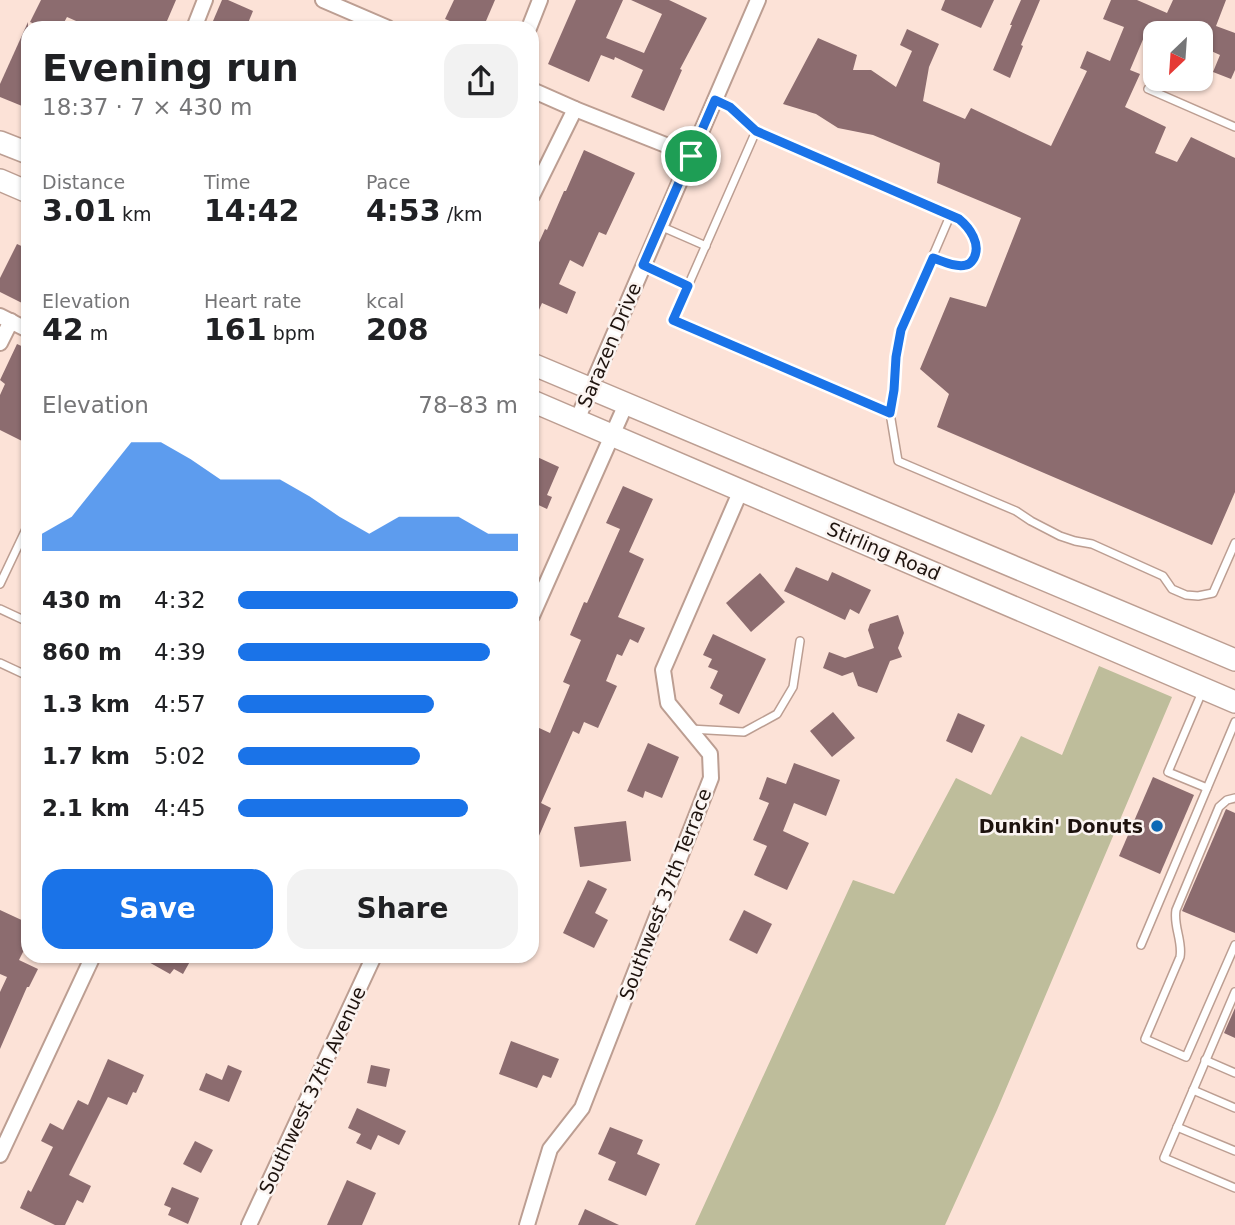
<!DOCTYPE html>
<html lang="en">
<head>
<meta charset="utf-8">
<style>
	:root { --surface:#fff; --page:#f2f2f2; --text:#202124; --muted:#757577; --accent:#1a73e8 }
	body { margin:0; font-family:"DejaVu Sans",sans-serif; background:var(--page); color:var(--text); height:100vh; display:flex; flex-direction:column; font-size:26px; white-space:nowrap }
	* { box-sizing:border-box; margin:0 }
	p { font-size:23px; color:var(--muted) }
	.icon { flex:none; width:38px; height:38px; fill:none; stroke:currentColor; stroke-width:2; stroke-linecap:round; stroke-linejoin:round }
	.map { position:relative; flex:1; overflow:hidden }
	.side { position:absolute; left:21px; top:21px; width:518px; height:942px; display:flex; flex-direction:column; background:var(--surface); border-radius:21px; box-shadow:0 2px 5px #0004 }
	.side>* { flex:none }
	.needle { width:46px; rotate:205deg }
	.controls { position:absolute; left:1143px; top:21px; display:grid; gap:14px }
	.controls a { display:grid; place-items:center; width:70px; height:70px; border-radius:14px; background:var(--surface); box-shadow:0 2px 5px #0004; font-size:35px }
	.pin { position:absolute; display:grid; place-items:center; width:60px; height:60px; color:#fff; margin:-30px; border:4px solid #fff; border-radius:50%; box-shadow:0 2px 7px #0007 }
	.round { display:grid; place-items:center; flex:none; width:74px; height:74px; border-radius:21px; background:var(--page) }
	.head { display:flex; align-items:center; justify-content:space-between; height:119px; padding:0 21px }
	h1 { font-size:38px; font-weight:700; line-height:52px }
	.figures { display:grid; grid-template-columns:repeat(3,1fr); gap:10px; height:119px; padding:7px 21px }
	.figures div { display:grid; align-content:center }
	.figures b { font-size:30px; font-weight:700 }
	.figures small { font-size:19px; font-weight:400 }
	.figures p { font-size:19px }
	.chart { height:196px; padding:14px 21px }
	.chart p { display:flex; justify-content:space-between }
	.chart svg { width:100%; height:126px; margin-top:7px; fill:var(--accent); opacity:.7 }
	.primary-button { display:flex; gap:14px; margin-top:auto; padding:14px 21px }
	.primary-button a { flex:1; height:80px; border-radius:21px; background:var(--accent); color:#fff; font-size:28px; font-weight:700; line-height:80px; text-align:center }
	.primary-button a+a { background:var(--page); color:var(--text) }
	ul { padding:0 21px; list-style:none; font-size:23px }
	li { display:grid; grid-template-columns:112px 84px 1fr; align-items:center; height:52px }
	li i { height:18px; border-radius:9px; background:var(--accent) }
	.map>svg:first-child { display:block }
	.green { fill:#bebd9b }
	.building { fill:#8c6c6f }
	.lines { fill:none; stroke-linecap:round; stroke-linejoin:round }
	.lane-casing { stroke:#bc9e92; stroke-width:10 }
	.street-casing { stroke:#bc9e92; stroke-width:18 }
	.primary-casing { stroke:#bc9e92; stroke-width:24 }
	.lane { stroke:#fff; stroke-width:7 }
	.street { stroke:#fff; stroke-width:14 }
	.primary { stroke:#fff; stroke-width:21 }
	.route-casing { stroke:#fff; stroke-width:14 }
	.route { stroke:#1a73e8; stroke-width:9 }
	.poi-dot { fill:#0d69b6; stroke:#fbf4f1; stroke-width:2.5 }
	.labels { text-anchor:middle; dominant-baseline:central; stroke-width:5; stroke-linejoin:round; paint-order:stroke }
	.street-label { font-size:19px; fill:#1e130e; stroke:#fbf4f1 }
	.poi-label { font-size:19px; font-weight:bold; fill:#1e130e; stroke:#fbf4f1; text-anchor:end }
</style>
</head>
<body>
<div class="map">
<svg width="1235" height="1225" viewBox="0 0 1235 1225">
	<rect width="100%" height="100%" fill="#fce2d7"/>
	<path class="green" d="M1099,666L1172,697L997,1110L945,1225H695L853,880L894,894L956,778L991,795L1021,736L1062,755Z"/>
	<g class="building">
		<path d="M41,0H176L164,28H92L67,17L61,28H43L30,22Z"/>
		<path d="M222,0H228L253,11L246,28H210Z"/>
		<path d="M454,0H495L483,28H467L445,19Z"/>
		<path d="M576,0H623L606,38L644,53L662,14L631,0H669L707,18L680,69L682,70L664,111L631,97L643,70L615,57L614,60L601,55L589,82L548,64Z"/>
		<path d="M945,0H994L981,28L941,10Z"/>
		<path d="M1021,0H1040L1021,45L1023,46L1010,78L993,70L1012,25H1010Z"/>
		<path d="M1111,0H1137L1167,13L1173,0H1226L1216,26L1235,33V70L1231,79L1213,72L1220,55L1200,46V33H1153L1147,30L1130,70L1140,74L1125,107L1166,127L1155,153L1177,162L1191,137L1235,158V492L1212,545L937,427L949,394L920,369L950,297L986,307L1021,218L937,183L940,163L873,135L838,128L816,114L783,104L818,38L857,55L853,70H871L896,87L912,51L900,45L907,29L939,44L929,67L923,101L965,119L971,108L1051,146L1087,71L1080,68L1087,51L1110,61L1124,27L1103,19Z"/>
		<path d="M28,22V92L22,106L0,97V84Z"/>
		<path d="M584,150L635,173L606,235L599,232L583,267L570,260L559,284L576,292L567,314L542,303L532,326V258L545,229L547,230L564,191H566Z"/>
		<path d="M17,244L28,249V306L0,292V278Z"/>
		<path d="M17,344L28,349V410L21,424L28,427V444L0,430V395L5,384L0,380Z"/>
		<path d="M535,456L559,467L547,495L552,497L547,509L532,502V463Z"/>
		<path d="M623,486L653,499L629,552L644,559L618,617L645,628L638,643L630,639L622,656L617,654L606,681L617,686L598,728L584,722L579,734L573,731L541,803L551,808L532,852V760L536,750L532,748V738L537,727L550,733L570,685L563,682L581,640L570,635L584,602L587,603L620,529L606,523Z"/>
		<path d="M796,567L828,581L832,572L871,590L859,614L850,609L845,620L784,591Z"/>
		<path d="M760,573L785,602L751,632L726,603Z"/>
		<path d="M898,615L904,633L898,648L902,657L890,661L877,693L858,686L853,672L842,676L823,668L829,652L845,658L874,648L868,630L870,624Z"/>
		<path d="M713,634L766,659L739,714L719,704L723,695L710,688L718,671L708,667L712,659L703,655Z"/>
		<path d="M833,712L855,738L832,757L810,731Z"/>
		<path d="M958,713L985,725L972,753L946,741Z"/>
		<path d="M648,743L679,757L662,798L645,791L643,798L627,791Z"/>
		<path d="M794,763L840,780L826,816L794,803L783,831L809,843L787,890L754,875L767,846L753,840L769,803L759,799L767,777L786,784Z"/>
		<path d="M1153,777L1194,795L1160,874L1119,856Z"/>
		<path d="M1226,809L1235,813V933L1182,911Z"/>
		<path d="M626,821L631,861L580,867L574,827Z"/>
		<path d="M588,880L607,889L595,913L608,920L594,948L563,933Z"/>
		<path d="M0,910L28,923V942L19,960L38,969L29,987H27L0,1049V992L7,977L0,974Z"/>
		<path d="M744,910L772,924L757,954L729,940Z"/>
		<path d="M138,956H193L183,974L174,969L170,974Z"/>
		<path d="M1235,1008V1038L1224,1033Z"/>
		<path d="M511,1041L559,1059L551,1078L543,1075L537,1088L499,1074Z"/>
		<path d="M108,1059L144,1075L136,1093L133,1092L127,1105L108,1097L69,1175L91,1186L83,1203L77,1200L65,1225H55L20,1208L28,1190L31,1192L53,1147L41,1141L50,1123L63,1130L78,1100L88,1105Z"/>
		<path d="M228,1065L242,1071L229,1102L199,1090L206,1073L222,1080Z"/>
		<path d="M371,1065L390,1069L386,1087L367,1083Z"/>
		<path d="M357,1108L406,1131L399,1145L378,1135L371,1150L356,1143L361,1134L348,1128Z"/>
		<path d="M610,1127L643,1140L637,1154L660,1164L646,1196L608,1180L616,1162L598,1154Z"/>
		<path d="M195,1141L213,1150L201,1173L183,1164Z"/>
		<path d="M347,1180L376,1193L362,1225H327Z"/>
		<path d="M172,1187L199,1198L188,1224L168,1215L171,1208L164,1205Z"/>
		<path d="M585,1209L619,1225H578Z"/>
	</g>
	<g class="lines">
		<g class="lane-casing">
			<g id="lane">
				<path d="M1148,89L1235,127"/>
				<path d="M715,100L730,107L756,131"/>
				<path d="M756,131L950,216L901,330L896,357L894,390L890,413L673,320Z"/>
				<path d="M660,226L706,246"/>
				<path d="M933,258C942,261 955,268 965,266C970,264 971,263 973,259C984,241 965,221 950,216"/>
				<path d="M644,266L688,286"/>
				<path d="M890,413L898,461L1016,511L1031,521L1060,536L1075,541L1092,544L1163,576L1172,589L1186,595L1198,596L1213,593L1235,543"/>
				<path d="M0,584L28,525"/>
				<path d="M0,609L28,622"/>
				<path d="M0,663L28,676"/>
				<path d="M1202,692L1168,772L1207,788"/>
				<path d="M690,729L744,732L777,714L793,687L800,641"/>
				<path d="M1235,798L1227,800L1219,807L1176,910C1173,926 1183,941 1180,957L1145,1039L1186,1057L1235,945"/>
				<path d="M1141,945L1235,722"/>
				<path d="M1235,992L1164,1158L1235,1188"/>
				<path d="M1205,1060L1235,1073"/>
				<path d="M1193,1090L1235,1108"/>
				<path d="M1177,1127L1235,1151"/>
			</g>
		</g>
		<g class="street-casing">
			<g id="street">
				<path d="M323,0L388,28"/>
				<path d="M194,28L205,0"/>
				<path d="M529,28L540,0"/>
				<path d="M532,90L575,109L691,155"/>
				<path d="M532,196L575,109"/>
				<path d="M0,316L28,330"/>
				<path d="M0,343L11,321"/>
				<path d="M577,420L758,0"/>
				<path d="M532,616L626,404"/>
				<path d="M0,1155L93,956"/>
				<path d="M249,1225L374,956"/>
				<path d="M527,1225L550,1149L582,1108L711,778L710,754L668,703L663,670L741,490"/>
			</g>
		</g>
		<g class="primary-casing">
			<g id="primary">
				<path d="M0,142L28,153"/>
				<path d="M0,180L28,192"/>
				<path d="M532,364L1235,660"/>
				<path d="M532,401L1235,702"/>
			</g>
		</g>
		<use href="#lane" class="lane"/>
		<use href="#street" class="street"/>
		<use href="#primary" class="primary"/>
	</g>
	<g class="lines">
		<g class="route-casing">
			<path id="route" d="M715,100L730,107L756,131L959,219C970,228 981,244 974,258C971,262 971,264 966,265C956,268 942,261 933,258L901,330L896,357L894,390L890,413L673,320L688,286L643,265Z"/>
		</g>
		<use href="#route" class="route"/>
	</g>
	<circle class="poi-dot" cx="1157" cy="826" r="7"/>
	<g class="labels">
		<g class="street-label">
			<text transform="translate(609 345) rotate(-67)">Sarazen Drive</text>
			<text transform="translate(884 551) rotate(23)">Stirling Road</text>
			<text transform="translate(665 894) rotate(-69)">Southwest 37th Terrace</text>
			<text transform="translate(312 1090) rotate(-65)">Southwest 37th Avenue</text>
		</g>
		<g class="poi-label">
			<text x="1143" y="826">Dunkin' Donuts</text>
		</g>
	</g>
</svg>
<div class="controls">
<a><svg class="needle" viewBox="-14 -14 28 28"><path d="M0-13l5 13h-10z" fill="#e53935"/><path d="M0 13l5-13h-10z" fill="#757577"/></svg></a>
</div>
<div class="pin" style="left:691px;top:156px;background:#1e9e55"><svg class="icon" aria-label="arrive" viewBox="0 0 24 24"><path d="M6 21V4h12l-3 4 3 4H6"/></svg></div>
<section class="side">
<div class="head"><div><h1>Evening run</h1><p>18:37 · 7 × 430 m</p></div><a class="round"><svg class="icon" aria-label="share" viewBox="0 0 24 24"><path d="M12 15V3M7 8l5-5 5 5M5 13v7h14v-7"/></svg></a></div>
<div class="figures">
<div><p>Distance</p><b>3.01<small> km</small></b></div>
<div><p>Time</p><b>14:42</b></div>
<div><p>Pace</p><b>4:53<small> /km</small></b></div>
</div>
<div class="figures">
<div><p>Elevation</p><b>42<small> m</small></b></div>
<div><p>Heart rate</p><b>161<small> bpm</small></b></div>
<div><p>kcal</p><b>208</b></div>
</div>
<div class="chart"><p><span>Elevation</span>78–83 m</p>
<svg viewBox="0 0 160 44" preserveAspectRatio="none"><path d="M0 44V38L10 32L20 19L30 6L40 6L50 12L60 19L70 19L80 19L90 25L100 32L110 38L120 32L130 32L140 32L150 38L160 38V44z"/></svg>
</div>
<ul>
<li><b>430 m</b>4:32<i style="width:100%"></i></li>
<li><b>860 m</b>4:39<i style="width:90%"></i></li>
<li><b>1.3 km</b>4:57<i style="width:70%"></i></li>
<li><b>1.7 km</b>5:02<i style="width:65%"></i></li>
<li><b>2.1 km</b>4:45<i style="width:82%"></i></li>
</ul>
<div class="primary-button"><a>Save</a><a>Share</a></div>
</section>
</div>
</body>
</html>
